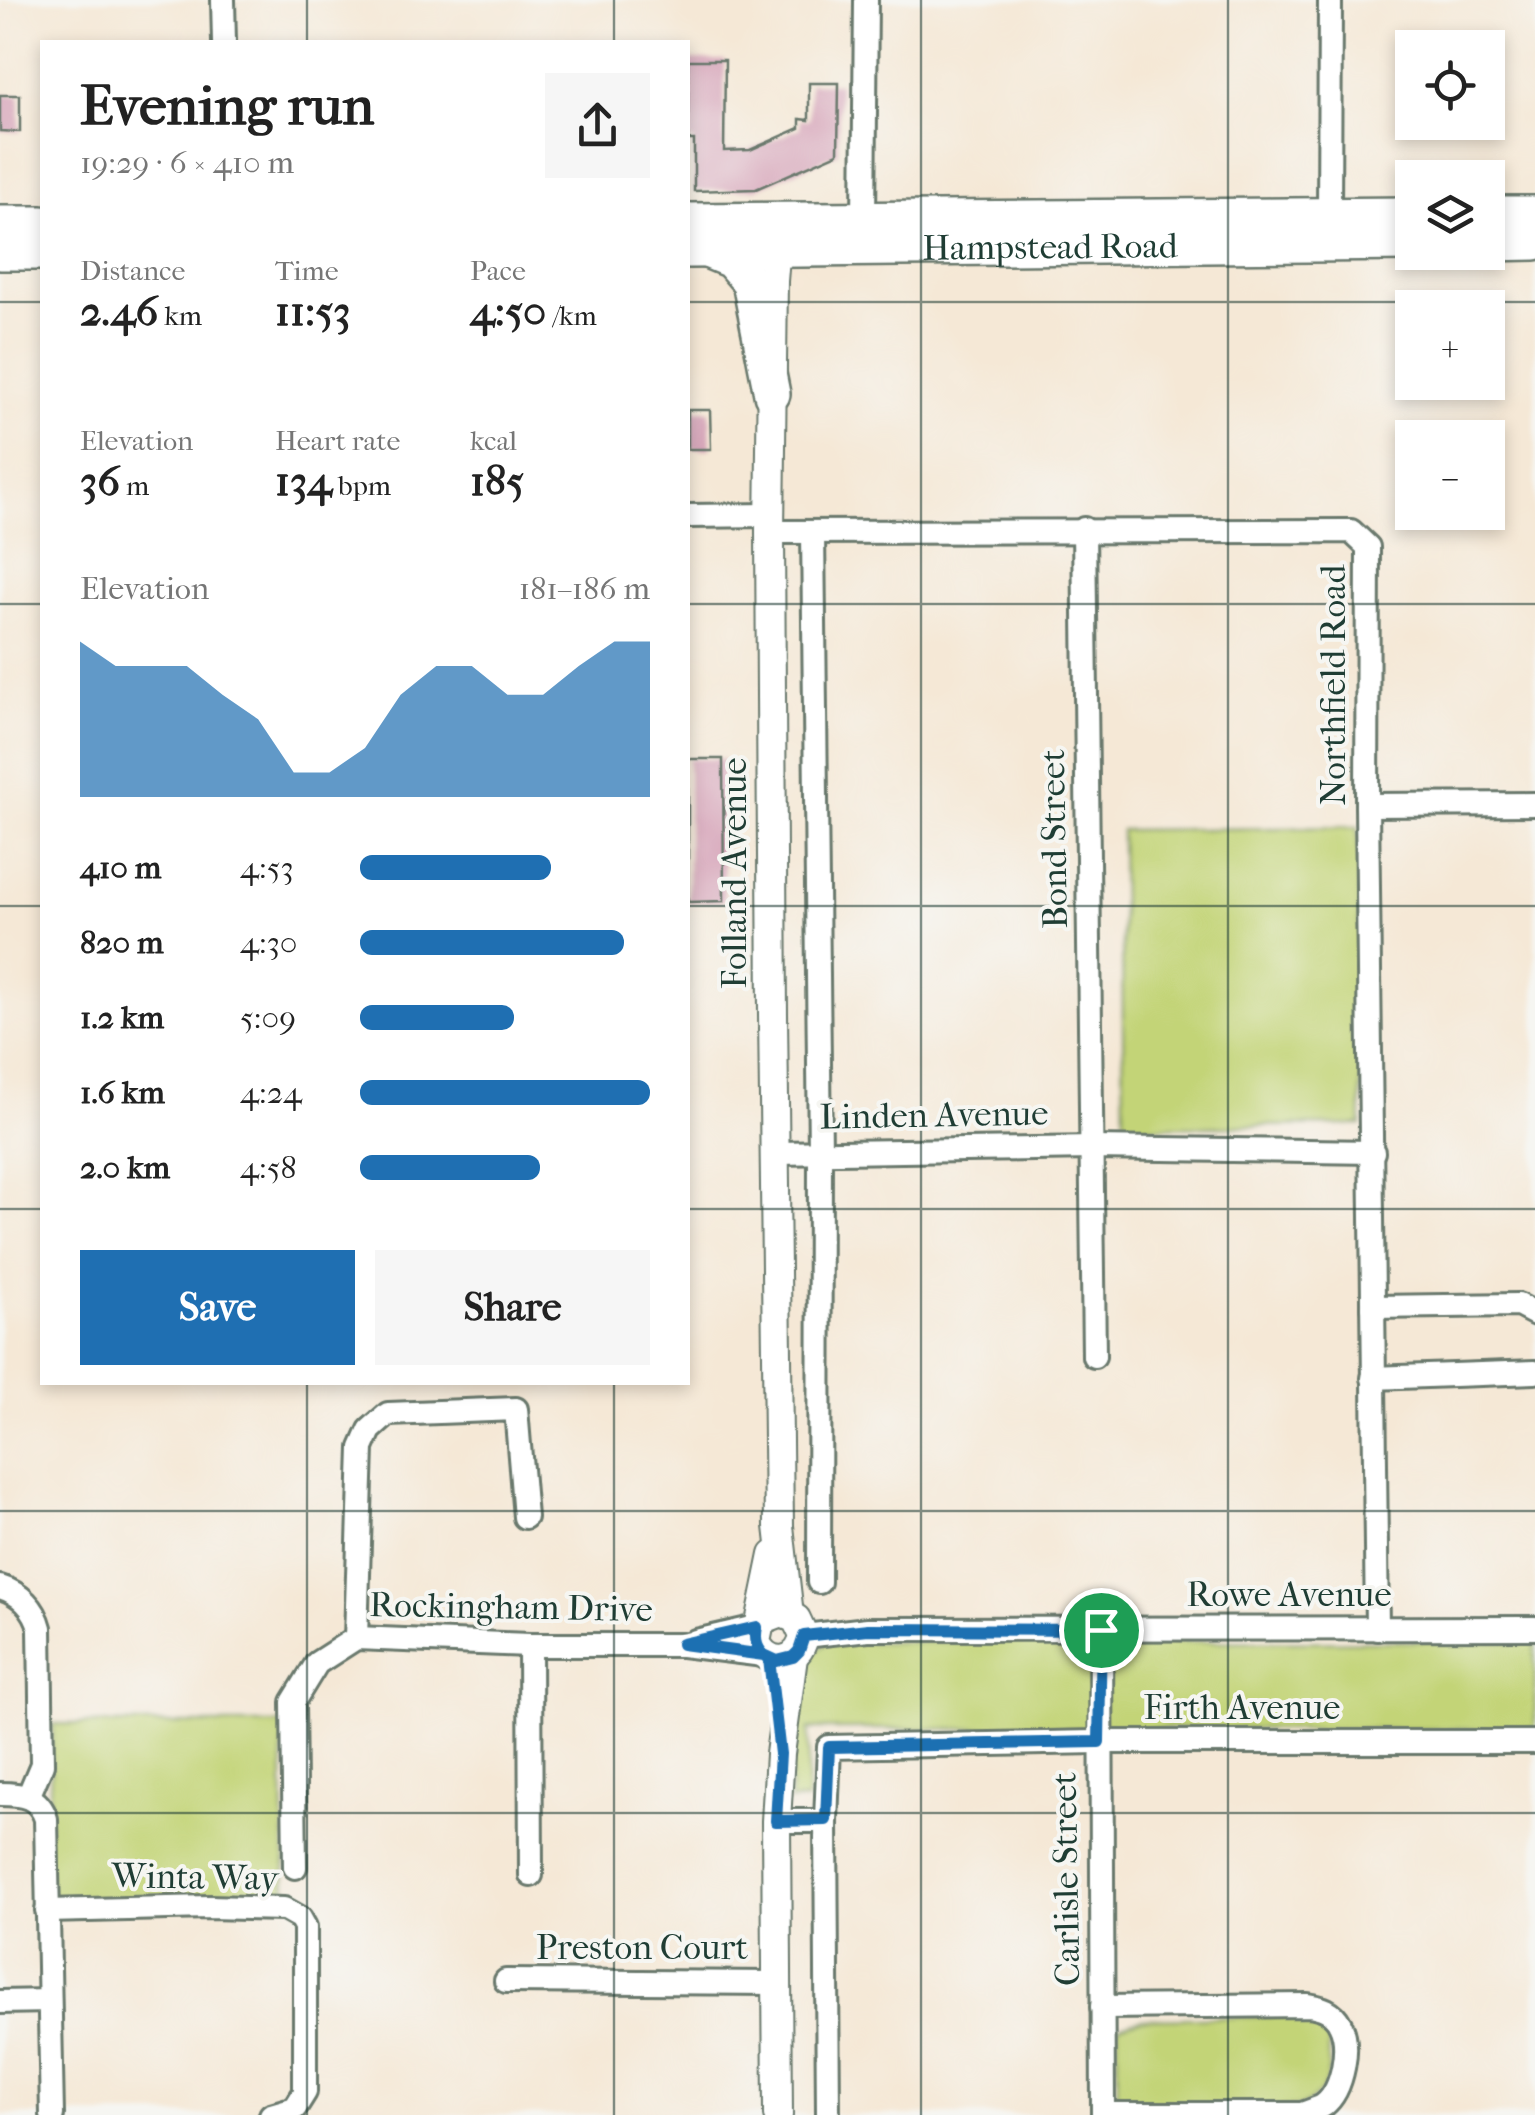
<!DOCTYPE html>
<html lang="en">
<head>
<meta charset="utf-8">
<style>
	:root { --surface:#fff; --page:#f6f6f6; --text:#222; --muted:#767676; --accent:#1f6fb2 }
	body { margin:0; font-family:"IM FELL French Canon",serif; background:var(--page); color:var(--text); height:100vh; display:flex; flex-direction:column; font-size:38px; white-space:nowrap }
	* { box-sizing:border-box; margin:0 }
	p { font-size:32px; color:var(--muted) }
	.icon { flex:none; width:55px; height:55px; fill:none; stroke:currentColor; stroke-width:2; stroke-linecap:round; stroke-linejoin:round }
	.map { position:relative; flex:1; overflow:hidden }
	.drawer { position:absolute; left:40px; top:40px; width:650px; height:1345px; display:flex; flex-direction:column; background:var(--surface); border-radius:0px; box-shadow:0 5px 15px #0003 }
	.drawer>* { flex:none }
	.fabs { position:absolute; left:1395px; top:30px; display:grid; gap:20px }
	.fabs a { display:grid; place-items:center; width:110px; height:110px; border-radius:0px; background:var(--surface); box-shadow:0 5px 15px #0003; font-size:50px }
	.pin { position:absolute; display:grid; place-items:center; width:85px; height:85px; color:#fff; margin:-42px; border:5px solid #fff; border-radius:50%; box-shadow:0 2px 10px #0007 }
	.round { display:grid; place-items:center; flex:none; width:105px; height:105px; border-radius:0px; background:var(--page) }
	.head { display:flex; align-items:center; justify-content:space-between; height:170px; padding:0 40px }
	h1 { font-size:55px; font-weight:800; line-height:75px }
	.figures { display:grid; grid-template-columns:repeat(3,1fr); gap:15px; height:170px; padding:10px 40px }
	.figures div { display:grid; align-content:center }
	.figures b { font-size:42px; font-weight:800 }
	.figures small { font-size:28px; font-weight:400 }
	.figures p { font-size:28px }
	.chart { height:280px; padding:20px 40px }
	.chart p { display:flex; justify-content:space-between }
	.chart svg { width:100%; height:180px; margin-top:10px; fill:var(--accent); opacity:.7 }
	.primary-button { display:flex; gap:20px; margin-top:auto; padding:20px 40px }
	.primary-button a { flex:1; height:115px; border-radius:0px; background:var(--accent); color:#fff; font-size:40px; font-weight:800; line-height:115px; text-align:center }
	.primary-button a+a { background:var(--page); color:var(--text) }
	ul { padding:0 40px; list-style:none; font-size:32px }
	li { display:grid; grid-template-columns:160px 120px 1fr; align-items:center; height:75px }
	li i { height:25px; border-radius:12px; background:var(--accent) }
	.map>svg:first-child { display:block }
	.green { fill:#c3d477; stroke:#718856; stroke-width:2.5 }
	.building { fill:#d5a2b7 }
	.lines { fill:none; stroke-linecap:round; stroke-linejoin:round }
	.minor-casing { stroke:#6a796d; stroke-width:28 }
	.tertiary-casing { stroke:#6a796d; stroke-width:32 }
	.trunk-casing { stroke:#6a796d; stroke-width:40 }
	.minor { stroke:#fff; stroke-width:22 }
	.tertiary { stroke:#fff; stroke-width:28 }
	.trunk { stroke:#fff; stroke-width:35 }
	.route-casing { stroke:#fff; stroke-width:20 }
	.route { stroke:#1f6fb2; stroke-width:12 }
	.grid { fill:none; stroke:#1f3d34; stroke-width:2.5; stroke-opacity:0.55 }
	.labels { text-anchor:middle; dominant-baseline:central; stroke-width:8; stroke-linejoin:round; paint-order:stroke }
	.street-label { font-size:35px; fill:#1f3d34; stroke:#f6f6f2 }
</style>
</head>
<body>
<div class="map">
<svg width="1535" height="2115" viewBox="0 0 1535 2115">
	<rect width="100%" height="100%" fill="#f6f6f2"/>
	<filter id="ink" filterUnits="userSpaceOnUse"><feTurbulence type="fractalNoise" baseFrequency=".01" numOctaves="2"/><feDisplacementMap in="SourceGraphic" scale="20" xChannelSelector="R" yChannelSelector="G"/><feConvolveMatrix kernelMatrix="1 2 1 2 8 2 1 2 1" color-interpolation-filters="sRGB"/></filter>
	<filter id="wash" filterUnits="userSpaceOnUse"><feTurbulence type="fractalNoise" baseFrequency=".0048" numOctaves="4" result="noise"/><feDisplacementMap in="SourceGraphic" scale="40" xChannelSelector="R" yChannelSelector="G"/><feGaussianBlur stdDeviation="2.25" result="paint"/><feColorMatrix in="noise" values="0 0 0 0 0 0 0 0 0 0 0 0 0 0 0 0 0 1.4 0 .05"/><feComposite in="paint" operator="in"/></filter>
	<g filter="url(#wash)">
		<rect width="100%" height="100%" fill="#f5e8d6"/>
		<g class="green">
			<path d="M1358,827L1361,1125L1124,1127L1121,830Z"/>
			<path d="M1535,1641V1729H809L807,1800L790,1801L793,1668L828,1642Z"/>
			<path d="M53,1724H282L286,1903L44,1909Z"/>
			<path d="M1305,2016L1329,2041C1328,2074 1333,2091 1300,2107L1136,2108L1117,2098L1118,2026L1142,2019Z"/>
		</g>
		<g id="blocks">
			<g class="building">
				<path d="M688,60H725L724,151L750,150L800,128V119L809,120V83H839L838,153L756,189L694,191V140H688Z"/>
				<path d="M0,95H20V132L0,131Z"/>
				<path d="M688,410H710L711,449H688Z"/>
				<path d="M688,759H723L724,901L688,902Z"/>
			</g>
		</g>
	</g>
	<g filter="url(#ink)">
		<use href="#blocks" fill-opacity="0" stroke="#6a796d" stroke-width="2.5"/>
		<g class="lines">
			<g class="minor-casing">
				<g id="minor">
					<path d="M223,0L224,42"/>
					<path d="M1329,216L1330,0"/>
					<path d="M864,220L866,0"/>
					<path d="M688,516L770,515"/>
					<path d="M1084,529L1094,1356"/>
					<path d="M770,532L1351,531L1368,547L1367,805L1377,1629"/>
					<path d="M813,532L820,1152L819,1582"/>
					<path d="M1367,805L1535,804"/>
					<path d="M776,1153L1093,1148L1373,1152"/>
					<path d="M1373,1307L1518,1305L1535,1314"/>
					<path d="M1373,1378L1535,1372"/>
					<path d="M0,1587C20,1593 35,1608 40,1628L42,1764L28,1797"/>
					<path d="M1101,1630L1103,2115"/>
					<path d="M804,1636L868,1629L1535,1628"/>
					<path d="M356,1638L362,1448L370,1430L388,1414L516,1409L525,1517"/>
					<path d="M696,1641L757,1627"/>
					<path d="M530,1645L531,1875"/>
					<path d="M0,1794C22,1794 39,1796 46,1819L52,2115"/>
					<path d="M776,1821H826"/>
					<path d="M295,1867L293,1702L317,1663L356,1638L530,1645H682L764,1655"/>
					<path d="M47,1911L209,1907L284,1909L300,1918L305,1927V2092L295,2108L271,2115"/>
					<path d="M506,1981L777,1983"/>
					<path d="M0,2002L49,2001"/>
					<path d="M1102,2007L1308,2005C1321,2007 1333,2010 1340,2024C1351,2045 1343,2090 1324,2105C1319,2109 1308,2111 1302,2114H1103"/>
					<path d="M828,2115L826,1821L829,1747L1099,1742H1535"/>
				</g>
			</g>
			<g class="tertiary-casing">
				<g id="tertiary">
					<path d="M777,232L773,281L770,532L773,1014L779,1526L789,1615"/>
					<path d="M761,1621L782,1613L796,1619L804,1636C799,1665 768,1668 756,1642L774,1555"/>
					<path d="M778,2115L776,1821L780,1754L793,1657"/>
				</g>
			</g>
			<g class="trunk-casing">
				<g id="trunk">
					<path d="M1488,214H1535"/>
					<path d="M688,221L1412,215"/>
					<path d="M0,224H42"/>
					<path d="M1488,243L1535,242"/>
					<path id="s1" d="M688,250L1412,243"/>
					<path d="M707,250L731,260L750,282L772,394"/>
					<path d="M0,252H42"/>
				</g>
			</g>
			<use href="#minor" class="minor"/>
			<use href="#tertiary" class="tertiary"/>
			<use href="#trunk" class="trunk"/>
		</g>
	</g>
	<g class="lines" filter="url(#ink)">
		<g class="route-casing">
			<path id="route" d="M1101,1630L868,1629L804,1636L799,1651L793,1657L777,1661L764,1655L682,1644L757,1627C754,1641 757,1651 769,1659L780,1754L776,1821L826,1820L829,1747L1099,1742L1101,1630"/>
		</g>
		<use href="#route" class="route"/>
	</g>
	<path class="grid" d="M307,0V42M614,0V42M921,0V2115M1228,0V2115M0,302H42M688,302H1535M0,604H42M688,604H1535M0,906H42M688,906H1535M0,1209H42M688,1209H1535M307,1382V2115M614,1382V2115M0,1511H1535M0,1813H1535"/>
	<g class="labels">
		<g class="street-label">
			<text stroke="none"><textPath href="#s1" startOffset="362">Hampstead Road</textPath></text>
			<text transform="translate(1333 685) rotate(-90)">Northfield Road</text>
			<text transform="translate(1054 839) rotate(-91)">Bond Street</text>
			<text transform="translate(734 873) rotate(-90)">Folland Avenue</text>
			<text transform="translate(934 1115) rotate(-1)">Linden Avenue</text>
			<text x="1289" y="1594">Rowe Avenue</text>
			<text transform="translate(511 1607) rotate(1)">Rockingham Drive</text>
			<text x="1242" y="1707">Firth Avenue</text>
			<text transform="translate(195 1877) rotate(1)">Winta Way</text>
			<text transform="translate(1066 1879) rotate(-91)">Carlisle Street</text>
			<text x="642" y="1947">Preston Court</text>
		</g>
	</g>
</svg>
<div class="fabs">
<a><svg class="icon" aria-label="locate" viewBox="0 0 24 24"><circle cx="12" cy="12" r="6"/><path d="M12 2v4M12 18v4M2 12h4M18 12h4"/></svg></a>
<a><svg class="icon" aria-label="layers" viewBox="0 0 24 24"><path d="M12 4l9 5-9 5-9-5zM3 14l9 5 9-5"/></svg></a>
<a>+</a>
<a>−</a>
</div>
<div class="pin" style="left:1101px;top:1630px;background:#1e9e55"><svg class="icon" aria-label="arrive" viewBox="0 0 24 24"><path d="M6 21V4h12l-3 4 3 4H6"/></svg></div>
<section class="drawer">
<div class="head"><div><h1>Evening run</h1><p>19:29 · 6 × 410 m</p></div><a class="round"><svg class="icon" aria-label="share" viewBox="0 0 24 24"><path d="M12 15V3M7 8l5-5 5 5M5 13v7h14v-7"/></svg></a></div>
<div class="figures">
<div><p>Distance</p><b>2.46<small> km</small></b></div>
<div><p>Time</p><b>11:53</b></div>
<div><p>Pace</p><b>4:50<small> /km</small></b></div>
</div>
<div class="figures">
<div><p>Elevation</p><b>36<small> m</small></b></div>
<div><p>Heart rate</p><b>134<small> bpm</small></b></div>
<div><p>kcal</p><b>185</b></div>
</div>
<div class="chart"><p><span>Elevation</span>181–186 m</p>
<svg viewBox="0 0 160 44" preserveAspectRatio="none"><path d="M0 44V6L10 12L20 12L30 12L40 19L50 25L60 38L70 38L80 32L90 19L100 12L110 12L120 19L130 19L140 12L150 6L160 6V44z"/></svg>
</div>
<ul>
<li><b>410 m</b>4:53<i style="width:66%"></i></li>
<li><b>820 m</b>4:30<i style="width:91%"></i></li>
<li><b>1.2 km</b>5:09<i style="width:53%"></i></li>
<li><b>1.6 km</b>4:24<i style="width:100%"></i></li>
<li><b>2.0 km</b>4:58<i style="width:62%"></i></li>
</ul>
<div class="primary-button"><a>Save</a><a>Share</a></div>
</section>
</div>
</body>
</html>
